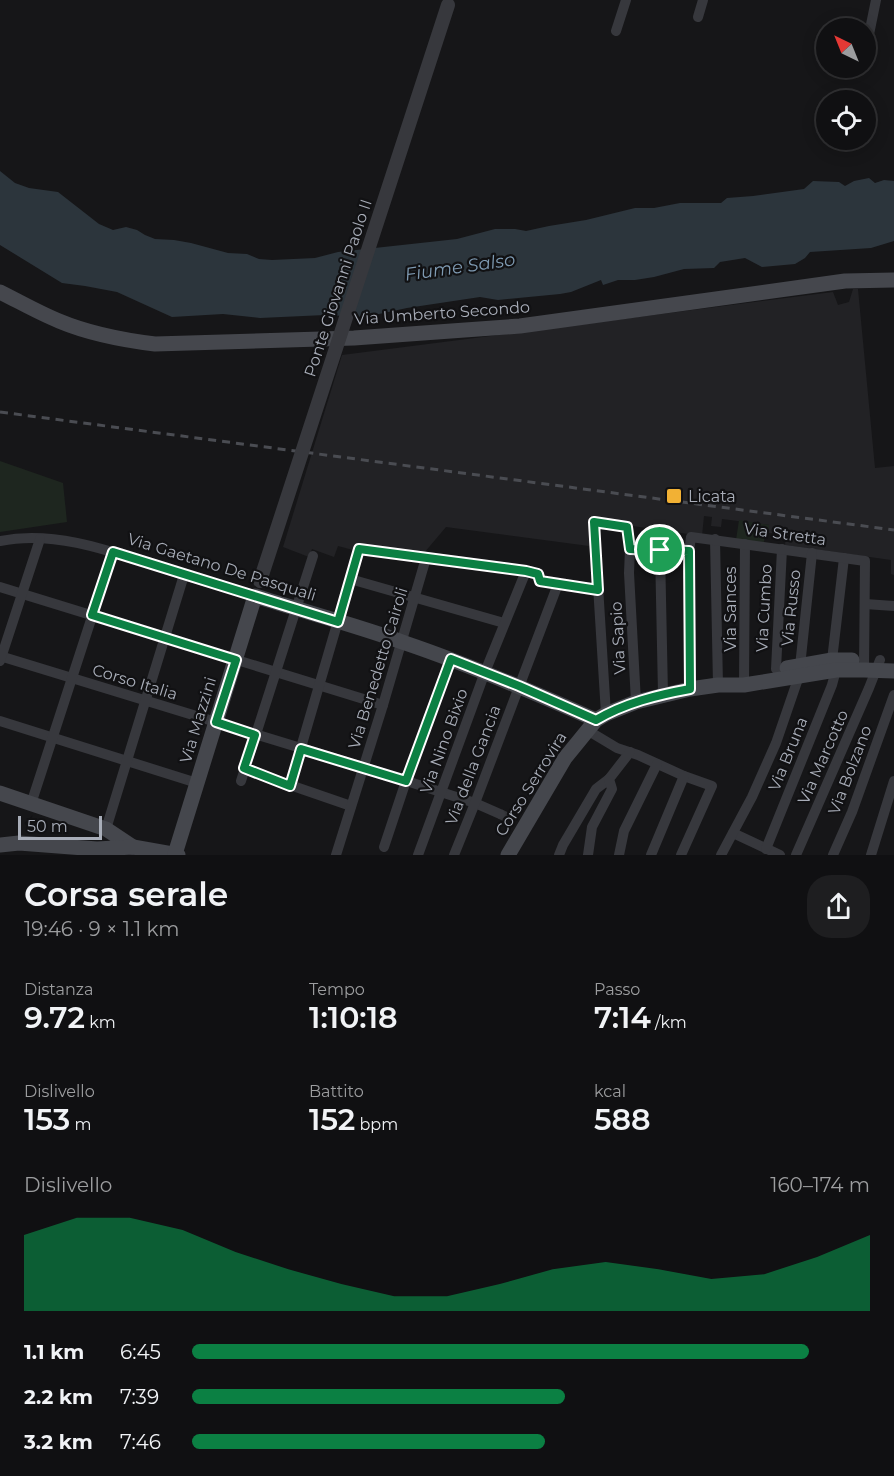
<!DOCTYPE html>
<html lang="it">
<head>
<meta charset="utf-8">
<style>
	:root { --surface:#101012; --page:#1e1e20; --text:#f1f3f6; --muted:#9c9d9f; --line:#303032; --accent:#0b8043 }
	body { margin:0; font-family:Montserrat,sans-serif; background:var(--page); color:var(--text); height:100vh; display:flex; flex-direction:column; font-size:22px; white-space:nowrap }
	* { box-sizing:border-box; margin:0 }
	p { font-size:20px; color:var(--muted) }
	.icon { flex:none; width:33px; height:33px; fill:none; stroke:currentColor; stroke-width:2; stroke-linecap:round; stroke-linejoin:round }
	.map { position:relative; height:855px; overflow:hidden }
	.panel { display:flex; flex-direction:column; background:var(--surface); flex:1 }
	.panel>* { flex:none }
	.needle { width:39px; rotate:317deg }
	.controls { position:absolute; left:816px; top:18px; display:grid; gap:12px }
	.controls a { display:grid; place-items:center; width:60px; height:60px; border-radius:50%; background:var(--surface); box-shadow:0 3px 15px #0003,0 0 0 2px var(--line); font-size:30px }
	.scale { position:absolute; left:18px; bottom:15px; width:84px; box-sizing:border-box; padding-left:6px; border:3px solid #a8adb8; border-top:0; font-size:16px; line-height:21px; white-space:nowrap; color:#a8adb8; -webkit-text-stroke:4px #111113; paint-order:stroke }
	.pin { position:absolute; display:grid; place-items:center; width:51px; height:51px; color:#fff; margin:-26px; border:3px solid #fff; border-radius:50%; box-shadow:0 2px 6px #0007 }
	.round { display:grid; place-items:center; flex:none; width:63px; height:63px; border-radius:24px; background:var(--page) }
	.summary { display:flex; align-items:center; justify-content:space-between; height:102px; padding:0 24px }
	h1 { font-size:33px; font-weight:600; line-height:45px }
	.figures { display:grid; grid-template-columns:repeat(3,1fr); gap:9px; height:102px; padding:6px 24px }
	.figures div { display:grid; align-content:center }
	.figures b { font-size:30px; font-weight:600 }
	.figures small { font-size:16px; font-weight:400 }
	.figures p { font-size:16px }
	.chart { height:168px; padding:12px 24px }
	.chart p { display:flex; justify-content:space-between }
	.chart svg { width:100%; height:108px; margin-top:6px; fill:var(--accent); opacity:.7 }
	ul { padding:0 24px; list-style:none; font-size:20px }
	li { display:grid; grid-template-columns:96px 72px 1fr; align-items:center; height:45px }
	li i { height:15px; border-radius:8px; background:var(--accent) }
	.map>svg:first-child { display:block }
	.built { fill:#222225 }
	.green { fill:#1e261f }
	.water { fill:#2c353c }
	.lines { fill:none; stroke-linecap:round; stroke-linejoin:round }
	.minor-tunnel { stroke:#333438; stroke-width:10; stroke-dasharray:10 5; stroke-linecap:butt }
	.minor { stroke:#37383d; stroke-width:10 }
	.secondary { stroke:#45474d; stroke-width:15 }
	.rail { stroke:#4a4c52; stroke-width:3; stroke-dasharray:8 6; stroke-linecap:butt }
	.tertiary-bridge { stroke:#37383d; stroke-width:14 }
	.route-casing { stroke:#fff; stroke-width:12 }
	.route { stroke:#0b8043; stroke-width:8 }
	.poi-dot { fill:#f2b134; stroke:#111113; stroke-width:2 }
	.labels { text-anchor:middle; dominant-baseline:central; stroke-width:4.5; stroke-linejoin:round; paint-order:stroke }
	.street-label { font-size:16px; fill:#a8adb8; stroke:#111113 }
	.poi-label { font-size:16px; fill:#a8adb8; stroke:#111113; text-anchor:start }
	.water-label { font-size:18px; font-style:italic; fill:#7f9bb3; stroke:#111113 }
</style>
</head>
<body>
<div class="map">
<svg width="894" height="855" viewBox="0 0 894 855">
	<rect width="100%" height="100%" fill="#161618"/>
	<path class="built" d="M853,289H858L875,468L894,466V575L891,574V560L785,545L786,535L769,533V525L722,519L721,527L711,526L712,517L704,516L702,536L591,520L589,531V546L446,527L424,553L355,544L353,550L338,546L334,557L312,549L309,557L283,547L342,355L833,292L838,305L849,302Z"/>
	<g class="green">
		<path d="M0,461L63,483L67,522L0,532Z"/>
		<path d="M739,520L769,525V533H765L764,542L736,540Z"/>
	</g>
	<path class="water" d="M0,171L15,183L29,188L58,192L99,224L113,230L126,227L137,230L145,235L155,239L174,240L191,243L228,253L247,254L259,259L272,260L315,258L338,252L457,239L495,229H515L526,231L549,226L586,220L635,208H654L680,203H721L727,198L753,196L804,189L813,181L839,182L845,186L854,181L869,178L875,183L884,180L894,181V241L871,248L810,252L805,258L795,264L762,267L745,258L720,262L714,268L684,269L654,277L635,280H618L603,285L601,280L571,292L560,294L498,300L480,297L407,308L365,317L325,315L260,318L223,314L172,317L117,292L85,286L62,283L0,245Z"/>
	<g class="lines">
		<path class="minor-tunnel" d="M500,814L515,821"/>
		<g class="minor">
			<path d="M698,17L703,0"/>
			<path d="M616,31L626,0"/>
			<path d="M866,49L876,0"/>
			<path d="M715,539L718,685"/>
			<path d="M0,541C55,530 111,551 162,568C193,578 224,587 255,596"/>
			<path d="M630,549L689,551"/>
			<path d="M660,550L663,694"/>
			<path d="M350,579L504,623"/>
			<path d="M0,587L383,705"/>
			<path d="M865,604L894,606"/>
			<path d="M0,656L363,767L475,803L500,814"/>
			<path d="M832,660L844,558"/>
			<path d="M0,661L40,539"/>
			<path d="M776,669L782,549"/>
			<path d="M744,685L745,544"/>
			<path d="M690,689L689,551L691,537L865,561L864,670"/>
			<path d="M606,714L594,522L627,527L630,549L629,573L636,702"/>
			<path d="M0,721L197,783"/>
			<path d="M587,730L617,748L638,755L684,776L712,786L681,855"/>
			<path d="M244,768L290,785L351,806"/>
			<path d="M241,781L313,556"/>
			<path d="M290,785L359,549L526,571L538,574L540,581L598,590"/>
			<path d="M31,804L113,552"/>
			<path d="M106,829L184,575"/>
			<path d="M733,833L780,855"/>
			<path d="M384,847L406,781L451,659"/>
			<path d="M766,849L832,685L836,670"/>
			<path d="M336,855L383,705L426,558"/>
			<path d="M418,855L485,672L526,571"/>
			<path d="M454,855L475,803L558,584"/>
			<path d="M559,855L563,845L596,789L609,779"/>
			<path d="M588,855L592,827L612,789L609,779L630,752"/>
			<path d="M619,855L624,831L657,764"/>
			<path d="M651,855L684,776"/>
			<path d="M721,855L752,797L776,743L799,676L812,553"/>
			<path d="M796,855L869,688L880,660"/>
			<path d="M833,855L852,812L894,695"/>
			<path d="M871,855L894,781"/>
		</g>
		<g class="secondary">
			<path d="M0,292C20,302 39,313 59,321C90,334 122,340 155,344L354,338L520,326L845,281L894,280"/>
			<path d="M787,668L832,660H852"/>
			<path d="M0,793L106,829L133,847"/>
			<path d="M0,845L19,843L97,849L133,847L178,855"/>
			<path d="M175,854L255,596C305,612 356,625 405,643C470,665 533,692 596,720"/>
			<path d="M508,855L565,758L596,720L606,714L636,702L690,689L718,685H744L836,670H864L894,671"/>
		</g>
		<path class="rail" d="M0,412L894,530"/>
		<path class="tertiary-bridge" d="M260,581L448,5"/>
	</g>
	<g class="lines">
		<g class="route-casing">
			<path id="route" d="M594,522L627,527L630,549L689,551L690,689C657,695 625,703 596,720L519,686L451,659L406,781L301,749L290,786L244,768L255,735L216,722L236,660L92,615L113,552L338,622L359,549L526,571L538,574L540,581L598,590Z"/>
		</g>
		<use href="#route" class="route"/>
	</g>
	<rect class="poi-dot" x="666" y="488" width="16" height="16" rx="3"/>
	<g class="labels">
		<g class="street-label">
			<text transform="translate(338 288) rotate(-72)">Ponte Giovanni Paolo II</text>
			<text transform="translate(442 313) rotate(-4)">Via Umberto Secondo</text>
			<text transform="translate(785 534) rotate(8)">Via Stretta</text>
			<text transform="translate(222 567) rotate(17)">Via Gaetano De Pasquali</text>
			<text transform="translate(764 608) rotate(-87)">Via Cumbo</text>
			<text transform="translate(791 608) rotate(-84)">Via Russo</text>
			<text transform="translate(730 609) rotate(-90)">Via Sances</text>
			<text transform="translate(618 638) rotate(-93)">Via Sapio</text>
			<text transform="translate(378 668) rotate(-73)">Via Benedetto Cairoli</text>
			<text transform="translate(135 682) rotate(17)">Corso Italia</text>
			<text transform="translate(198 720) rotate(-73)">Via Mazzini</text>
			<text transform="translate(444 741) rotate(-70)">Via Nino Bixio</text>
			<text transform="translate(788 754) rotate(-68)">Via Bruna</text>
			<text transform="translate(823 757) rotate(-66)">Via Marcotto</text>
			<text transform="translate(473 765) rotate(-69)">Via della Gancia</text>
			<text transform="translate(850 770) rotate(-69)">Via Bolzano</text>
			<text transform="translate(531 784) rotate(-58)">Corso Serrovira</text>
		</g>
		<g class="poi-label">
			<text x="688" y="496">Licata</text>
		</g>
		<g class="water-label">
			<text transform="translate(460 267) rotate(-8)">Fiume Salso</text>
		</g>
	</g>
</svg>
<div class="controls">
<a><svg class="needle" viewBox="-14 -14 28 28"><path d="M0-13l5 13h-10z" fill="#e53935"/><path d="M0 13l5-13h-10z" fill="#9c9d9f"/></svg></a>
<a><svg class="icon" aria-label="locate" viewBox="0 0 24 24"><circle cx="12" cy="12" r="6"/><path d="M12 2v4M12 18v4M2 12h4M18 12h4"/></svg></a>
</div>
<div class="scale">50 m</div>
<div class="pin" style="left:660px;top:550px;background:#1e9e55"><svg class="icon" aria-label="arrive" viewBox="0 0 24 24"><path d="M6 21V4h12l-3 4 3 4H6"/></svg></div>
</div>
<section class="panel">
<div class="summary"><div><h1>Corsa serale</h1><p>19:46 · 9 × 1.1 km</p></div><a class="round"><svg class="icon" aria-label="share" viewBox="0 0 24 24"><path d="M12 15V3M7 8l5-5 5 5M5 13v7h14v-7"/></svg></a></div>
<div class="figures">
<div><p>Distanza</p><b>9.72<small> km</small></b></div>
<div><p>Tempo</p><b>1:10:18</b></div>
<div><p>Passo</p><b>7:14<small> /km</small></b></div>
</div>
<div class="figures">
<div><p>Dislivello</p><b>153<small> m</small></b></div>
<div><p>Battito</p><b>152<small> bpm</small></b></div>
<div><p>kcal</p><b>588</b></div>
</div>
<div class="chart"><p><span>Dislivello</span>160–174 m</p>
<svg viewBox="0 0 160 44" preserveAspectRatio="none"><path d="M0 44V13L10 6L20 6L30 11L40 20L50 27L60 33L70 38L80 38L90 33L100 27L110 24L120 27L130 31L140 29L150 22L160 13V44z"/></svg>
</div>
<ul>
<li><b>1.1 km</b>6:45<i style="width:91%"></i></li>
<li><b>2.2 km</b>7:39<i style="width:55%"></i></li>
<li><b>3.2 km</b>7:46<i style="width:52%"></i></li>
</ul>
</section>
</body>
</html>
